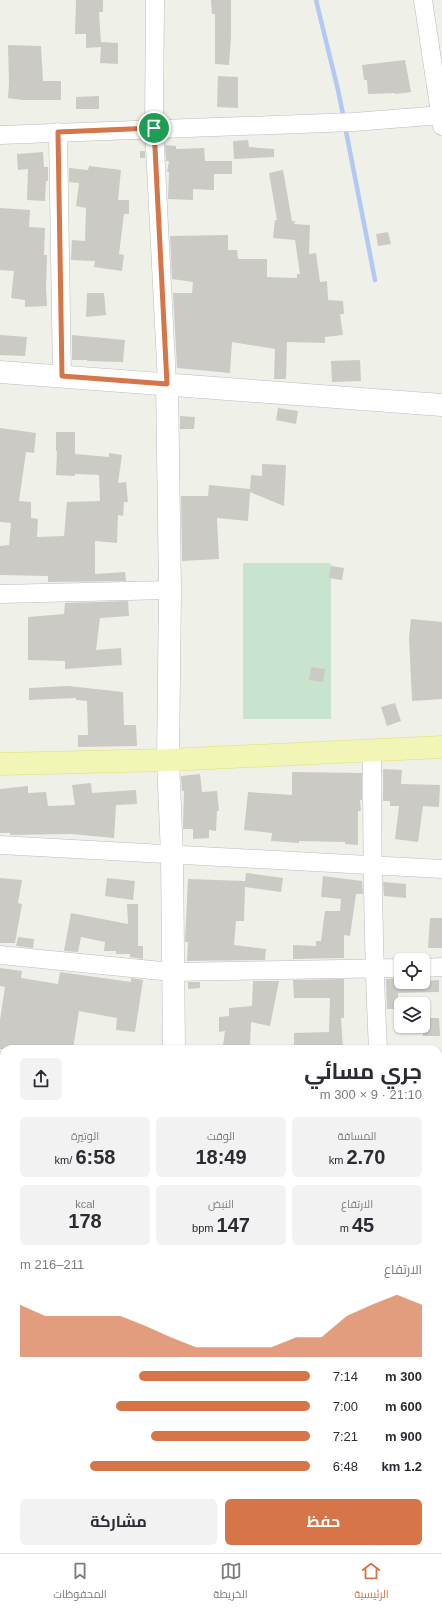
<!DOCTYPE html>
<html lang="ar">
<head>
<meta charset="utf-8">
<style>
	:root { --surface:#fff; --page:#f2f2f3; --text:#2b2b33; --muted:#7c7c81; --line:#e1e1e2; --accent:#d57548 }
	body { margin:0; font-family:Arial,Cairo,sans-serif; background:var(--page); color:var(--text); direction:rtl; height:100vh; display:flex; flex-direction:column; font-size:15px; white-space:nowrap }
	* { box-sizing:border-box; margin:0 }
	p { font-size:13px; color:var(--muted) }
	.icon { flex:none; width:22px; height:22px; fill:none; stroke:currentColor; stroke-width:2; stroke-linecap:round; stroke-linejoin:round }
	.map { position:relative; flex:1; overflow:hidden; direction:ltr }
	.drawer { position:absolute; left:0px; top:1045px; width:442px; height:508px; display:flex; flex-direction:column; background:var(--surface); border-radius:12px 12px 0 0; box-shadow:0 1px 3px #0004; direction:rtl }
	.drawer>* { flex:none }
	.fabs { position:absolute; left:394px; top:953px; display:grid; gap:8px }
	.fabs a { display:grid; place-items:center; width:36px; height:36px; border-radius:6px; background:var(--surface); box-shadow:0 1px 3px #0004; font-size:20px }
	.pin { position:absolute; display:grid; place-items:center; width:34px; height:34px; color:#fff; margin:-17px; border:2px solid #fff; border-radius:50%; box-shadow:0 1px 4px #0007 }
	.round { display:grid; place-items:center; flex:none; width:42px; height:42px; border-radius:6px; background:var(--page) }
	.summary { display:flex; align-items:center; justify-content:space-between; height:68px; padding:0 20px }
	h1 { font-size:22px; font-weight:700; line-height:30px }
	.figures { display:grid; grid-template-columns:repeat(3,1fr); gap:6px; height:68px; padding:4px 20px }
	.figures div { display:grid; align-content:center; border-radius:6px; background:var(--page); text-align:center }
	.figures b { font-size:20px; font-weight:700 }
	.figures small { font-size:11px; font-weight:400 }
	.figures p { font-size:11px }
	.chart { height:112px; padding:8px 20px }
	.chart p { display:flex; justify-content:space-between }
	.chart svg { width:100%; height:72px; margin-top:4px; fill:var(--accent); opacity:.7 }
	.action { display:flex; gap:8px; margin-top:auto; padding:8px 20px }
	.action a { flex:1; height:46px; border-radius:6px; background:var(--accent); color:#fff; font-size:16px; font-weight:700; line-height:46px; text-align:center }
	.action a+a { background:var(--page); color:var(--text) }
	ul { padding:0 20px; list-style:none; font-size:13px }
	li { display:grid; grid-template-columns:64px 48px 1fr; align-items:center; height:30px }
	li i { height:10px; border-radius:5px; background:var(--accent) }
	.menu { display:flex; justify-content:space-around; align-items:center; height:56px; border-top:1px solid var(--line); background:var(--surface); font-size:11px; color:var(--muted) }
	.menu a { display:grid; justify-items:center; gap:2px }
	.menu .on { color:var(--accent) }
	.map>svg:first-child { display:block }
	.green { fill:#c8e4cf }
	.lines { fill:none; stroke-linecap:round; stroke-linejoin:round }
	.stream { stroke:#b3c8f5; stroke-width:4.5 }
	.building { fill:#cbcac4 }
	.street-casing { stroke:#babbc0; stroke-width:19 }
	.secondary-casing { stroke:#bbbcc2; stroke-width:23 }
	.primary-casing { stroke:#e1dd70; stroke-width:23 }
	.street { stroke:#fff; stroke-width:18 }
	.secondary { stroke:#fff; stroke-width:22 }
	.primary { stroke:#f1f6b7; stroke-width:22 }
	.route-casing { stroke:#fff; stroke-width:8 }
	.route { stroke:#d57548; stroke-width:5 }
</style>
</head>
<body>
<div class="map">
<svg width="442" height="1553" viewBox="0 0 442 1553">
	<rect width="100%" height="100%" fill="#eff0e8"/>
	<rect class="green" x="243" y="563" width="88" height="156"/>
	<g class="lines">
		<g class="stream">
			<path d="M316,0L338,90L344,119"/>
			<path d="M345,126L375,280"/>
		</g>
	</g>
	<g class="building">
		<path d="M76,0H103V12H99L101,44V42L118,43V64L100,63L101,47L86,48V34H75Z"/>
		<path d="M211,0H231V37L229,65L215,64V14H212Z"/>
		<path d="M8,45L41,46L43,81H61V100H22L8,98L9,83Z"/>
		<path d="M405,60L411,92L395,94V93L368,94L367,80H364L362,65Z"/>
		<path d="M218,76L238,77V108L217,107Z"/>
		<path d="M99,96V109H76V97Z"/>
		<path d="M248,140L249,147L274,149V157L234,159L233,141Z"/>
		<path d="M165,145L176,146V149L204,148L205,161H232V174H214V190L193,189V200L168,199L169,172H167L169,161H166Z"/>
		<rect x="140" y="151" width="5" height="7"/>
		<path d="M43,152L44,167H48V181H46L45,201L27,200L28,169L18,170L17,154Z"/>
		<path d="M89,166L121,170L118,200H129V214H124L119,254L124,255L122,271L94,267L95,261L71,260L72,240L85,241L86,208L76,206L79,183L69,182V168L88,170Z"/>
		<path d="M283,170L292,221H295L294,224L310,225L309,254L316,253L320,282L327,281L328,300L343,301L344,314H340L343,335L325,337V343L287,342L286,379H274L275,349L232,342L230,373L177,368L173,293H192L193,282L172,279L170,236L228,235V250H237L238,259H267V277L297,278V274H300L295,240L273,238L275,220H277L269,173Z"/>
		<path d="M0,208L30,210L29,227L45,228L44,255H47L46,289L47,306L25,307V300L11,298L14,271L0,270Z"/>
		<path d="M388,232L391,244L378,246L376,234Z"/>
		<path d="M87,293H104L106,315L86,317Z"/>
		<path d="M0,335L27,337L25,356L0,355Z"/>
		<path d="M72,335L125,340L123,362L87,361V360H72Z"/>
		<path d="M360,360L361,381L332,382L331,361Z"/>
		<path d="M278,408L298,411L296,424L276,420Z"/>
		<path d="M180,416L195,417L194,429H180Z"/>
		<path d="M0,428L36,433L34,453L26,452L19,501L31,502V518L38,519L37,537L64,536L67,502L100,501L99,475L75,474V476L56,475L57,451H56V432H75V454L109,457V453L122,455L118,483L126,482L128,502H124L123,516L118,515L117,543L95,541V574L125,572L126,581L48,582V576L0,575V546L9,545L11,523L0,522Z"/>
		<path d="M262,464L286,465L284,506L250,492L248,521L217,518L219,559L182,561L181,496H208L209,485L250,489L251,475L262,476Z"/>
		<path d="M331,566L344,568L342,580L329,578Z"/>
		<path d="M128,601L129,616L100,618L96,650L121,648L122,665L65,669V661L28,660V617L64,614L65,603Z"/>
		<path d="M411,619L442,622V699L412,701L409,637Z"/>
		<path d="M311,667L325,669L323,682L309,680Z"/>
		<path d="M68,686L123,692L124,725H136L137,746L78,747V735H88L87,701L76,700V698L29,700V688Z"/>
		<path d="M395,703L401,721L387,726L381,707Z"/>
		<path d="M383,769L402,770L401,784L440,785L439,807L423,806L418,842L395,839L399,806H390V801H383Z"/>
		<path d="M292,772L362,773V800H360L361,811H358V845L345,844V842L299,841V843L271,841L272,833L244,830L248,792L292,795Z"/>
		<path d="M200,774L202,792L217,791L219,811H217L216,831L209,830V838L193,839V829H183L184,791H182L181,776Z"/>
		<path d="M91,783L92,793L136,790L137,804L116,805L114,838L72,834L10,835V833H0V789L28,786V793L46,792L48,806L75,805L72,785Z"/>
		<path d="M246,873L283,878L281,892L245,887L244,921H236L234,945L266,949L265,960L187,961L188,942H185L188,879L245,881V882Z"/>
		<path d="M323,876L362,881L363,894H356L350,936L344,935V958L293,959V945L316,946V941H321L325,911H340L341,899L321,897Z"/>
		<path d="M0,878L22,880L18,903L22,904L15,943H0Z"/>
		<path d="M107,878L135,881L133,900L105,896Z"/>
		<path d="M383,882L406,884V898L384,896Z"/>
		<path d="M127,904H138V946H143V959L130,957V954H116V951H104L105,942L81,937L78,952L64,951L71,913L128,924Z"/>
		<path d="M430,918H442V948H428Z"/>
		<path d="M18,937L34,939L33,948L16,946Z"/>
		<path d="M0,968L22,971L21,978L58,984L60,972L131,982V978L143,980L135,1032L116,1030L117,1018L79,1011L73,1049H0V1020L5,987L0,986Z"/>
		<path d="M401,978V982L439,980V992L398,993V1009H387L386,979Z"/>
		<path d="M344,979V1018H341L343,1049H294V1033L329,1032L330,998H294L293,980Z"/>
		<path d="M253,981H279L270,1026L251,1022L250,1046L223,1045L225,1031L219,1032V1017L229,1016V1008L252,1006Z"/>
		<path d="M188,982H200V988L188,989Z"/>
		<path d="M423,1018H439L440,1036H423Z"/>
	</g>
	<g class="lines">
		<g class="street-casing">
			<g id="street">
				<path d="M155,0L154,128L167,383"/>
				<path d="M423,0L442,126"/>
				<path d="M58,132L62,376"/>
				<path d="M0,135L354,122L442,115"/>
				<path d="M0,594L170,590"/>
				<path d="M372,750C372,850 373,949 378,1049"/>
				<path d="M0,845L442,869"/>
				<path d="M0,955L172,972L401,968"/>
				<path d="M423,968L442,967"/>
				<path d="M438,1121H442"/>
				<path d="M0,1124H4"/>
				<path d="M0,1350H4"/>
			</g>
		</g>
		<g class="secondary-casing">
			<g id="secondary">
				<path d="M0,372L442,405"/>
				<path d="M167,383L170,590L168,760L172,855L174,1049"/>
				<path d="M0,1499H4"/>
				<path d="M438,1505H442"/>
				<path d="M190,1549V1553"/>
			</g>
		</g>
		<g class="primary-casing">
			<path id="primary" d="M0,764L168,760L442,747"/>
		</g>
		<use href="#street" class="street"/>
		<use href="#secondary" class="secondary"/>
		<use href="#primary" class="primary"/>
	</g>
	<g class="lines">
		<g class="route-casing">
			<path id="route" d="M154,128L167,384L62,376L58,132Z"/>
		</g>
		<use href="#route" class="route"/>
	</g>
</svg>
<div class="fabs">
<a><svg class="icon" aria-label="locate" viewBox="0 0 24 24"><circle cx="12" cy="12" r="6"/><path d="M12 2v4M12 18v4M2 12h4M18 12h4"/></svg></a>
<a><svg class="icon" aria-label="layers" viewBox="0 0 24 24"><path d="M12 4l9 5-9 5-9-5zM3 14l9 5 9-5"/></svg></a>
</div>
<div class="pin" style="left:154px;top:128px;background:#1e9e55"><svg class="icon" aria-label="arrive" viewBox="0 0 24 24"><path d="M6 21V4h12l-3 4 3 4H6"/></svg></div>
<section class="drawer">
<div class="summary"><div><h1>جري مسائي</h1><p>21:10 · 9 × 300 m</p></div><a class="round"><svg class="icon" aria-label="share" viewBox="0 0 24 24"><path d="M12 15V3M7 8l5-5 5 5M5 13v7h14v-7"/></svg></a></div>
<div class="figures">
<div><p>المسافة</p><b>2.70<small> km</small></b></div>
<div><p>الوقت</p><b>18:49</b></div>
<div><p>الوتيرة</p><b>6:58<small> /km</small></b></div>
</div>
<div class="figures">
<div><p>الارتفاع</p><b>45<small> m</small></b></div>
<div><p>النبض</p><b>147<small> bpm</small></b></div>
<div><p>kcal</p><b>178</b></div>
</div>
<div class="chart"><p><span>الارتفاع</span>211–216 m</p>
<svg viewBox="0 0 160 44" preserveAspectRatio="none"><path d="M0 44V12L10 19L20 19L30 19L40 19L50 25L60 32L70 38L80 38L90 38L100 38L110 32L120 32L130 19L140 12L150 6L160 12V44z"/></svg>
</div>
<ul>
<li><b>300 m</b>7:14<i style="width:59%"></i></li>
<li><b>600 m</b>7:00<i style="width:67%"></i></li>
<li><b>900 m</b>7:21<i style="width:55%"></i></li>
<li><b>1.2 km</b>6:48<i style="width:76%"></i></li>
</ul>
<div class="action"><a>حفظ</a><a>مشاركة</a></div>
</section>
</div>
<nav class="menu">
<a class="on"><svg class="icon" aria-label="home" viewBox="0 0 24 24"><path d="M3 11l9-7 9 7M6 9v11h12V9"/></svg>الرئيسية</a>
<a><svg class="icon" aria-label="map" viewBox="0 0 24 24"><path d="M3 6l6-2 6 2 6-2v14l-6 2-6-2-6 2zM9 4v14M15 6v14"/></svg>الخريطة</a>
<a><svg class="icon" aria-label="saved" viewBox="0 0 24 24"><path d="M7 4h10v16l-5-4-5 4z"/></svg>المحفوظات</a>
</nav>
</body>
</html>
